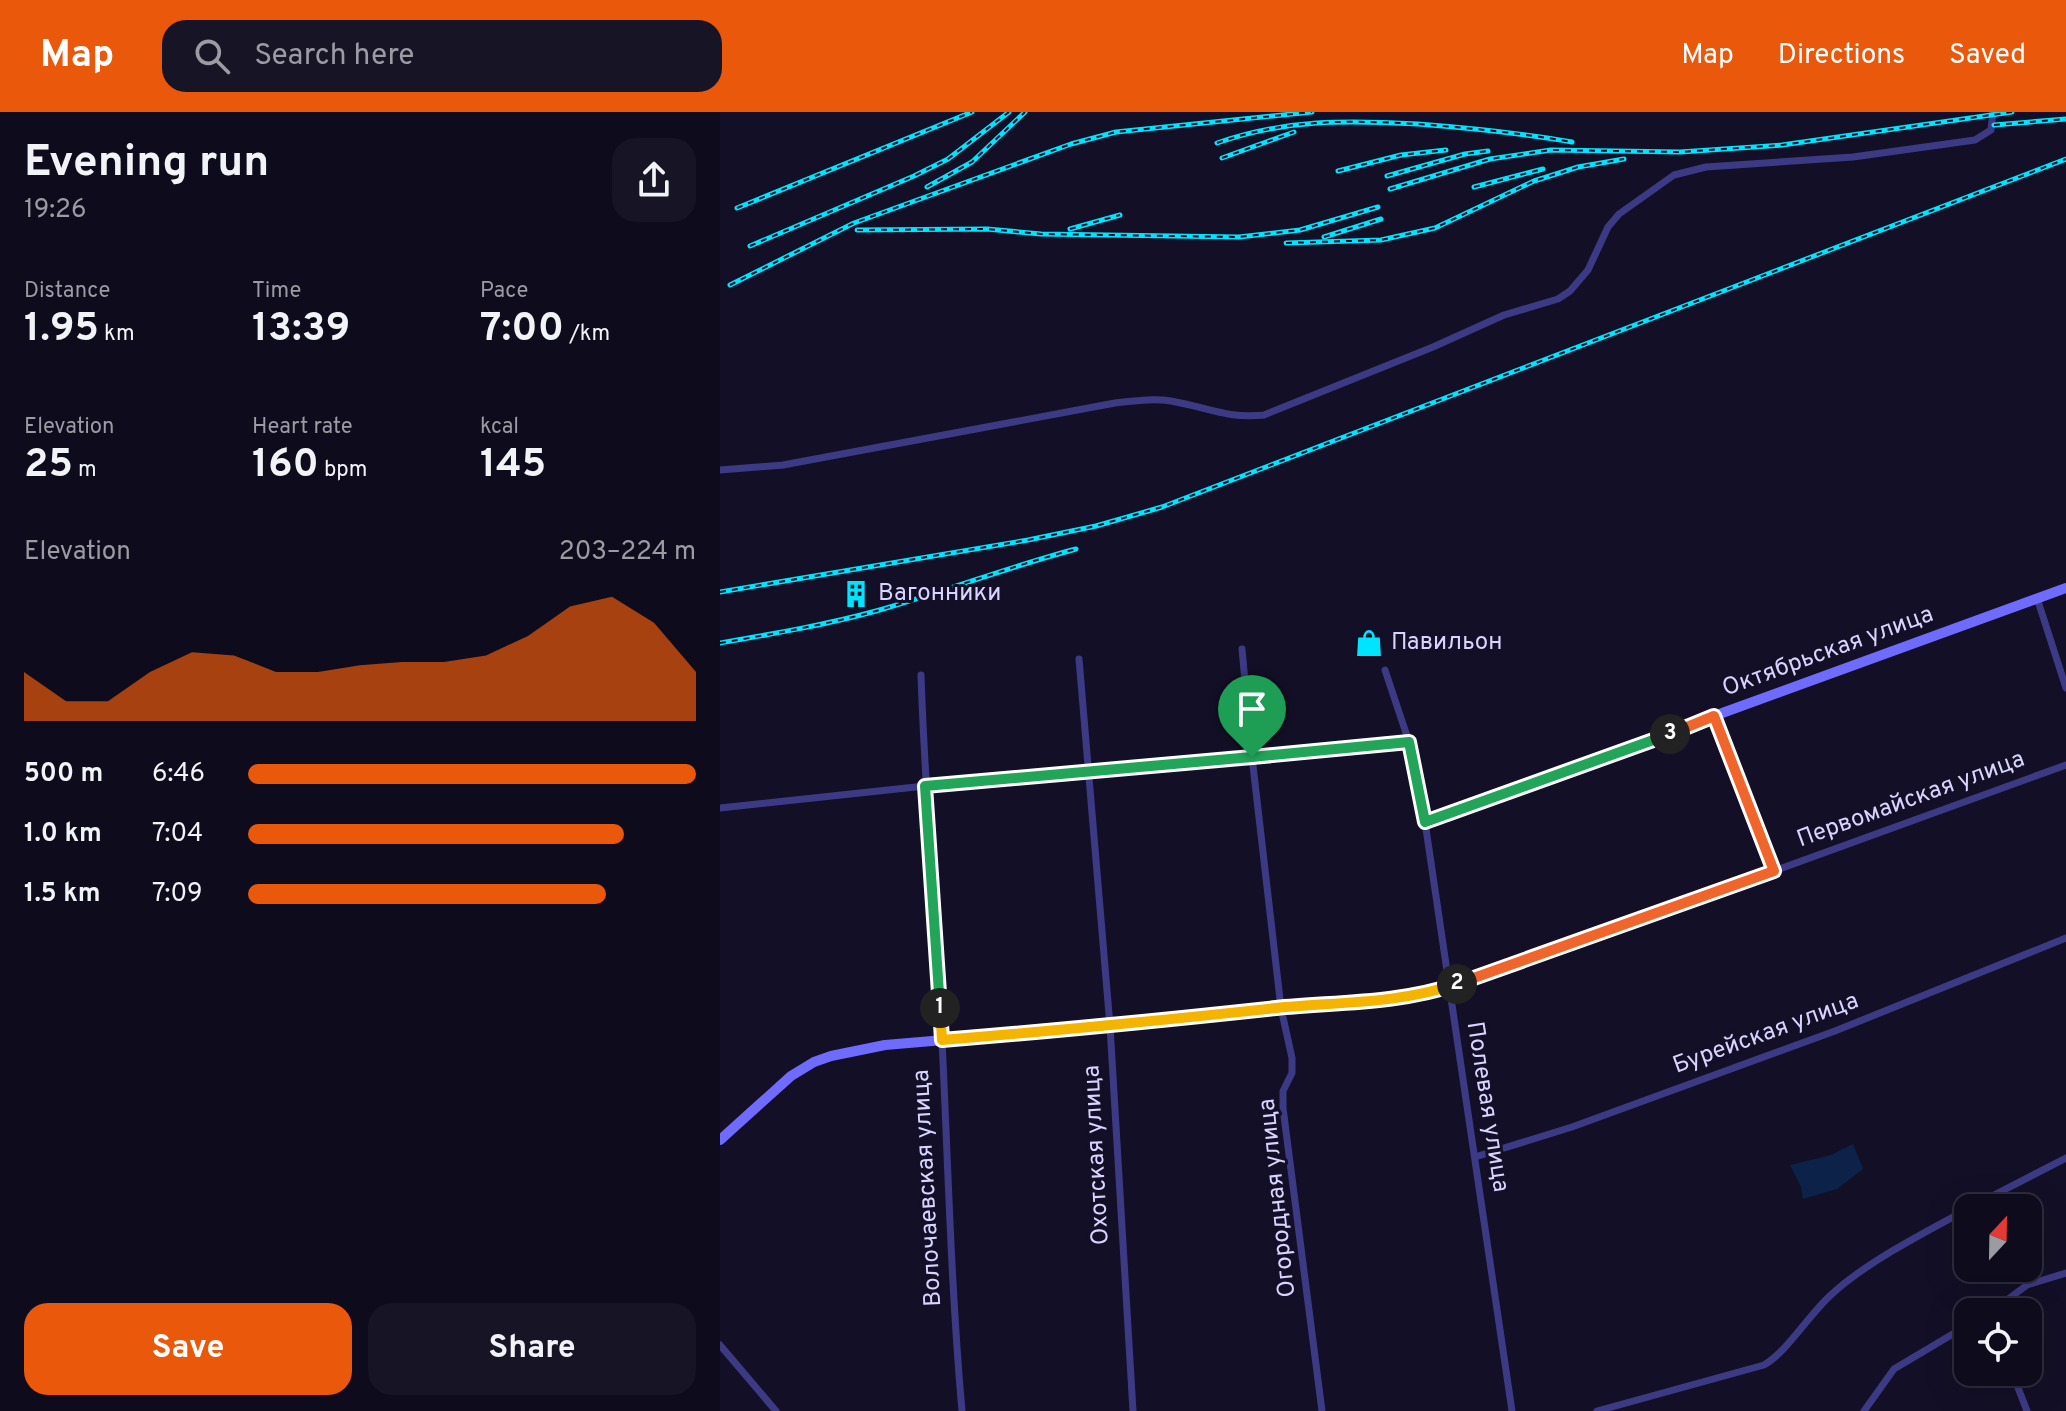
<!DOCTYPE html>
<html lang="en">
<head>
<meta charset="utf-8">
<style>
	:root { --surface:#0e0b1c; --page:#171425; --text:#f1f3f6; --muted:#9b9ba3; --line:#2e2b3b; --accent:#ea580c }
	body { margin:0; font-family:Overpass,sans-serif; background:var(--page); color:var(--text); height:100vh; display:flex; flex-direction:column; font-size:30px; white-space:nowrap }
	* { box-sizing:border-box; margin:0 }
	p { font-size:26px; color:var(--muted) }
	.icon { flex:none; width:44px; height:44px; fill:none; stroke:currentColor; stroke-width:2; stroke-linecap:round; stroke-linejoin:round }
	.map { position:relative; flex:1; overflow:hidden }
	.drawer { display:flex; flex-direction:column; background:var(--surface); width:720px }
	.drawer>* { flex:none }
	.needle { width:52px; rotate:22deg }
	.controls { position:absolute; left:1234px; top:1082px; display:grid; gap:16px }
	.controls a { display:grid; place-items:center; width:88px; height:88px; border-radius:16px; background:var(--surface); box-shadow:0 8px 32px #0002,0 0 0 2px var(--line); font-size:40px }
	.pin { position:absolute; display:grid; place-items:center; width:68px; height:68px; color:#fff; margin:-82px -34px; border-radius:50% 50% 50% 0; rotate:-45deg; box-shadow:0 0 8px #0007 }
	.pin .icon { rotate:45deg }
	.km { position:absolute; width:40px; height:40px; margin:-20px; border-radius:50%; background:#222; color:#fff; font-size:22px; line-height:40px; text-align:center }
	.round { display:grid; place-items:center; flex:none; width:84px; height:84px; border-radius:24px; background:var(--page) }
	.summary { display:flex; align-items:center; justify-content:space-between; height:136px; padding:0 24px }
	h1 { font-size:44px; font-weight:700; line-height:60px }
	.metrics { display:grid; grid-template-columns:repeat(3,1fr); gap:12px; height:136px; padding:8px 24px }
	.metrics div { display:grid; align-content:center }
	.metrics b { font-size:40px; font-weight:700 }
	.metrics small { font-size:22px; font-weight:400 }
	.metrics p { font-size:22px }
	.chart { height:224px; padding:16px 24px }
	.chart p { display:flex; justify-content:space-between }
	.chart svg { width:100%; height:144px; margin-top:8px; fill:var(--accent); opacity:.7 }
	.action { display:flex; gap:16px; margin-top:auto; padding:16px 24px }
	.action a { flex:1; height:92px; border-radius:24px; background:var(--accent); color:#fff; font-size:32px; font-weight:700; line-height:92px; text-align:center }
	.action a+a { background:var(--page); color:var(--text) }
	ul { padding:0 24px; list-style:none; font-size:26px }
	li { display:grid; grid-template-columns:128px 96px 1fr; align-items:center; height:60px }
	li i { height:20px; border-radius:10px; background:var(--accent) }
	header { display:flex; align-items:center; gap:48px; box-sizing:border-box; height:112px; padding:0 40px; background:var(--accent); color:#fff }
	header strong { font-size:38px }
	nav { display:flex; gap:44px; margin-inline-start:auto; font-size:28px }
	.search { width:560px; height:72px; background:var(--page); display:flex; align-items:center; gap:20px; box-sizing:border-box; padding:0 28px; border-radius:24px; color:var(--muted); font-size:30px }
	main { display:flex; flex:1; min-height:0 }
	.map>svg:first-child { display:block }
	.water { fill:#0c2248 }
	.lines { fill:none; stroke-linecap:round; stroke-linejoin:round }
	.street { stroke:#3d3a85; stroke-width:7 }
	.secondary { stroke:#6f6bff; stroke-width:10 }
	.rail-casing { stroke:#00e5ff; stroke-width:5 }
	.rail { stroke:#130f26; stroke-width:2; stroke-dasharray:6; stroke-linecap:butt }
	.split-1-casing { stroke:#fff; stroke-width:16 }
	.split-2-casing { stroke:#fff; stroke-width:16 }
	.split-3-casing { stroke:#fff; stroke-width:16 }
	.split-4-casing { stroke:#fff; stroke-width:16 }
	.split-1 { stroke:#22a559; stroke-width:10 }
	.split-2 { stroke:#f5b400; stroke-width:10 }
	.split-3 { stroke:#f0652b; stroke-width:10 }
	.split-4 { stroke:#22a559; stroke-width:10 }
	.labels { text-anchor:middle; dominant-baseline:central; stroke-width:6; stroke-linejoin:round; paint-order:stroke }
	.poi-label { font-size:24px; fill:#d9d4ff; stroke:#130f26; text-anchor:start }
	.street-label { font-size:24px; fill:#d9d4ff; stroke:#130f26 }
</style>
</head>
<body>
<header>
<strong>Map</strong>
<div class="search"><svg class="icon" aria-label="search" viewBox="0 0 24 24"><circle cx="10" cy="10" r="6"/><path d="M15 15l6 6"/></svg>Search here</div>
<nav><a>Map</a><a>Directions</a><a>Saved</a></nav>
</header>
<main>
<section class="drawer">
<div class="summary"><div><h1>Evening run</h1><p>19:26</p></div><a class="round"><svg class="icon" aria-label="share" viewBox="0 0 24 24"><path d="M12 15V3M7 8l5-5 5 5M5 13v7h14v-7"/></svg></a></div>
<div class="metrics">
<div><p>Distance</p><b>1.95<small> km</small></b></div>
<div><p>Time</p><b>13:39</b></div>
<div><p>Pace</p><b>7:00<small> /km</small></b></div>
</div>
<div class="metrics">
<div><p>Elevation</p><b>25<small> m</small></b></div>
<div><p>Heart rate</p><b>160<small> bpm</small></b></div>
<div><p>kcal</p><b>145</b></div>
</div>
<div class="chart"><p><span>Elevation</span>203–224 m</p>
<svg viewBox="0 0 160 44" preserveAspectRatio="none"><path d="M0 44V29L10 38L20 38L30 29L40 23L50 24L60 29L70 29L80 27L90 26L100 26L110 24L120 18L130 9L140 6L150 14L160 29V44z"/></svg>
</div>
<ul>
<li><b>500 m</b>6:46<i style="width:100%"></i></li>
<li><b>1.0 km</b>7:04<i style="width:84%"></i></li>
<li><b>1.5 km</b>7:09<i style="width:80%"></i></li>
</ul>
<div class="action"><a>Save</a><a>Share</a></div>
</section>
<div class="map">
<svg width="1346" height="1299" viewBox="0 0 1346 1299">
	<rect width="100%" height="100%" fill="#130f26"/>
	<path class="water" d="M1133,1032L1143,1057L1117,1077L1083,1087L1081,1075L1070,1053L1111,1043Z"/>
	<g class="lines">
		<g class="street">
			<path d="M0,358L63,353L395,291C414,289 432,286 451,289C486,295 507,307 544,303L713,235L784,203L838,187L850,179L868,158L888,115L899,102L954,63L986,55L1133,45L1255,28L1271,18L1273,0"/>
			<path d="M1317,486L1346,576"/>
			<path d="M522,537L532,645L561,896L572,946V961L563,979V996L602,1299"/>
			<path d="M359,547L390,914L413,1299"/>
			<path d="M665,558L689,630L705,710L792,1299"/>
			<path d="M201,563C205,685 216,806 222,928C228,1052 231,1175 242,1299"/>
			<path d="M0,696L205,674L689,630"/>
			<path d="M705,710L877,650L994,604"/>
			<path d="M1054,759L1346,653"/>
			<path d="M755,1045L852,1015L1115,919L1346,826"/>
			<path d="M1249,1096L1346,1046"/>
			<path d="M1271,1200L1307,1173L1346,1161"/>
			<path d="M0,1233L56,1299"/>
			<path d="M1292,1260L1307,1299"/>
			<path d="M877,1299L1044,1253C1067,1240 1090,1201 1112,1182C1145,1151 1207,1119 1248,1097"/>
			<path d="M1144,1299L1174,1257L1248,1213"/>
		</g>
		<path class="secondary" d="M0,1028L71,964L94,950L111,944L165,933L390,914L561,896L645,891L728,875L1054,759L994,604L1346,476"/>
		<g class="rail-casing">
			<g id="rail">
				<path d="M1274,13L1346,7"/>
				<path d="M497,31C566,7 627,8 698,12C750,16 801,21 852,30"/>
				<path d="M502,46L574,20"/>
				<path d="M618,59L681,43L726,38"/>
				<path d="M667,64L745,42L768,39"/>
				<path d="M207,75L252,50L305,0"/>
				<path d="M754,75L823,57"/>
				<path d="M670,77L770,47L831,38L960,40L1062,33L1292,0"/>
				<path d="M17,96L252,0"/>
				<path d="M350,117L400,103"/>
				<path d="M137,118L267,117L321,122L519,125L580,118L658,95"/>
				<path d="M604,125L661,107"/>
				<path d="M566,131L661,128L715,116L814,69L858,55L904,47"/>
				<path d="M30,134L194,64L228,47L289,0"/>
				<path d="M10,173L134,111L351,32L396,20L592,0"/>
				<path d="M0,480L308,428L376,414L442,395L1346,47"/>
				<path d="M0,531C52,522 105,513 156,499C223,480 288,455 356,437"/>
			</g>
		</g>
		<use href="#rail" class="rail"/>
	</g>
	<g class="lines">
		<g class="split-1-casing">
			<path id="split-1" d="M220,896L205,674L532,645"/>
		</g>
		<g class="split-2-casing">
			<path id="split-2" d="M220,896L222,928C334,919 445,908 556,896C616,890 678,892 737,872"/>
		</g>
		<g class="split-3-casing">
			<path id="split-3" d="M737,872L1054,759L994,604L950,622"/>
		</g>
		<g class="split-4-casing">
			<path id="split-4" d="M532,645L689,630L705,710L950,622"/>
		</g>
		<use href="#split-1" class="split-1"/>
		<use href="#split-2" class="split-2"/>
		<use href="#split-3" class="split-3"/>
		<use href="#split-4" class="split-4"/>
	</g>
	<defs>
		<g id="building-bare" transform="scale(2.16)"><path d="M-4-6H4V6H1V3H-1V6H-4ZM-2.5-4.3h1.7v1.8h-1.7ZM.8-4.3h1.7v1.8H.8ZM-2.5-1h1.7V.8h-1.7ZM.8-1h1.7V.8H.8Z" fill="#00e5ff" stroke="#130f26" stroke-width="2.5" paint-order="stroke"/></g>
		<g id="shop-bare" transform="scale(2.16)"><path d="M-5-2.5h2.3a2.7 3.5 0 0 1 5.4 0H5L5.5 6h-11ZM-1.5-2.5h3a1.5 2.3 0 0 0-3 0Z" fill="#00e5ff" stroke="#130f26" stroke-width="2.5" paint-order="stroke"/></g>
	</defs>
	<g fill-rule="evenodd">
		<use href="#building-bare" x="136" y="482"/>
		<use href="#shop-bare" x="649" y="531"/>
	</g>
	<g class="labels">
		<g class="poi-label">
			<text x="158" y="482">Вагонники</text>
			<text x="671" y="531">Павильон</text>
		</g>
		<g class="street-label">
			<text transform="translate(1108 540) rotate(-20)">Октябрьская улица</text>
			<text transform="translate(1191 688) rotate(-20)">Первомайская улица</text>
			<text transform="translate(1046 922) rotate(-20)">Бурейская улица</text>
			<text transform="translate(767 995) rotate(81)">Полевая улица</text>
			<text transform="translate(377 1043) rotate(-93)">Охотская улица</text>
			<text transform="translate(208 1076) rotate(-93)">Волочаевская улица</text>
			<text transform="translate(558 1086) rotate(-96)">Огородная улица</text>
		</g>
	</g>
</svg>
<div class="controls">
<a><svg class="needle" viewBox="-14 -14 28 28"><path d="M0-13l5 13h-10z" fill="#e53935"/><path d="M0 13l5-13h-10z" fill="#9b9ba3"/></svg></a>
<a><svg class="icon" aria-label="locate" viewBox="0 0 24 24"><circle cx="12" cy="12" r="6"/><path d="M12 2v4M12 18v4M2 12h4M18 12h4"/></svg></a>
</div>
<div class="pin" style="left:532px;top:645px;background:#1e9e55"><svg class="icon" aria-label="arrive" viewBox="0 0 24 24"><path d="M6 21V4h12l-3 4 3 4H6"/></svg></div>
<b class="km" style="left:220px;top:896px">1</b>
<b class="km" style="left:737px;top:872px">2</b>
<b class="km" style="left:950px;top:622px">3</b>
</div>
</main>
</body>
</html>
